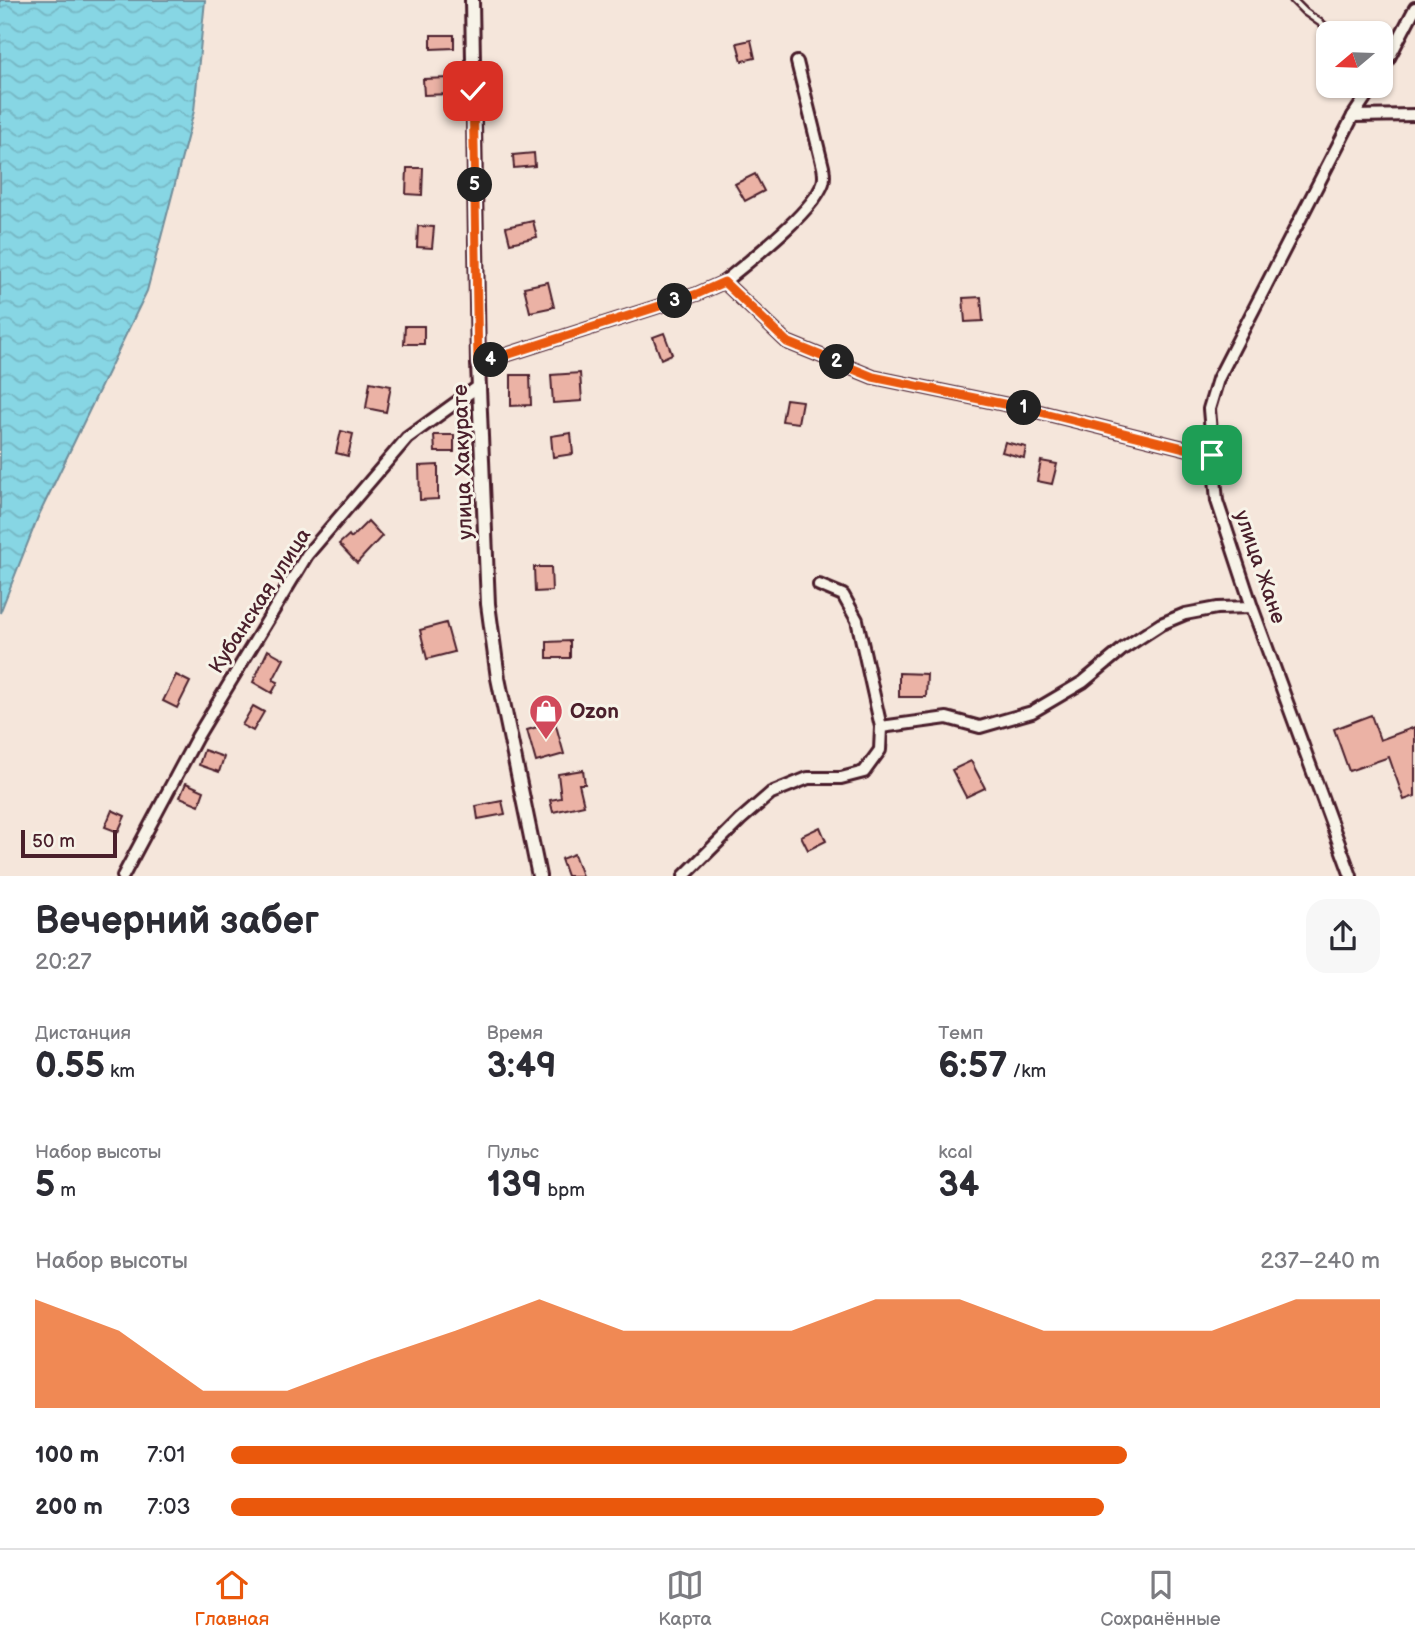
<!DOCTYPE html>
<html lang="ru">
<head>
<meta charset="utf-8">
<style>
	:root { --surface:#fff; --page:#f7f7f7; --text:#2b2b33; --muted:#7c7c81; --line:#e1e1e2; --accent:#ea580c }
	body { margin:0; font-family:"Balsamiq Sans",sans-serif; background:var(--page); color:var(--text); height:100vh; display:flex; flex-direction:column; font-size:26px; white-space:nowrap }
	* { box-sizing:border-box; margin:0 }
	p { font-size:23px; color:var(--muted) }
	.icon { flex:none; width:38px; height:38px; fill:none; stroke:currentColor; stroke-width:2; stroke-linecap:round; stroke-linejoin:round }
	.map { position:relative; height:876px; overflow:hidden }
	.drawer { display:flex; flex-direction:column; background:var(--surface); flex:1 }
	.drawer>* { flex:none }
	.needle { width:46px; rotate:251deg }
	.controls { position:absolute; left:1316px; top:21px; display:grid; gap:14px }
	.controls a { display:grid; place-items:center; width:77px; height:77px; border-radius:14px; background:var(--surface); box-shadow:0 2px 5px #0004; font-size:35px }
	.scale { position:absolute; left:21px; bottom:18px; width:96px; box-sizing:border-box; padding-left:7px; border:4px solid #4a1f2b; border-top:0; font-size:19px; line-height:24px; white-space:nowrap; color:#4a1f2b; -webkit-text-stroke:5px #f7f3e8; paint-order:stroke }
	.pin { position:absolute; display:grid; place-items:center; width:60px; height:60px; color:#fff; margin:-30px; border-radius:14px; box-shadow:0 4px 10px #0006 }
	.km { position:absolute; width:35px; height:35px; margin:-18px; border-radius:50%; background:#222; color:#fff; font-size:19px; line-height:35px; text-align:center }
	.round { display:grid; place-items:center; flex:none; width:74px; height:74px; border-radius:21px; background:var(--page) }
	.summary { display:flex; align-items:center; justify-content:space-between; height:119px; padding:0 35px }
	h1 { font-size:38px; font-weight:600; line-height:52px }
	.figures { display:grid; grid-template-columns:repeat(3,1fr); gap:10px; height:119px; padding:7px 35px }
	.figures div { display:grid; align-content:center }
	.figures b { font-size:35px; font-weight:600 }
	.figures small { font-size:19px; font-weight:400 }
	.figures p { font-size:19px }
	.chart { height:196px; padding:14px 35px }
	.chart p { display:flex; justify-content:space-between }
	.chart svg { width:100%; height:126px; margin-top:7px; fill:var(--accent); opacity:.7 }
	ul { padding:0 35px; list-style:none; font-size:23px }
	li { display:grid; grid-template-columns:112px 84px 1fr; align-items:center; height:52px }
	li i { height:18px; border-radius:9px; background:var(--accent) }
	.menu { display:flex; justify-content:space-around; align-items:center; height:98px; border-top:2px solid var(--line); background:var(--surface); font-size:19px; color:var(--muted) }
	.menu a { display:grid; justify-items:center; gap:4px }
	.menu .current { color:var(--accent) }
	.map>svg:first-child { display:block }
	.water { fill:url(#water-waves); stroke:#6f8d9a; stroke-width:2 }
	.building { fill:#ebb2a5; stroke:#4a1f2b; stroke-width:2 }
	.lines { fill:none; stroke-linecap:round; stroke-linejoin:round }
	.service-casing { stroke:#4a1f2b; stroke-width:10 }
	.minor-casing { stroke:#4a1f2b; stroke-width:16 }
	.tertiary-casing { stroke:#4a1f2b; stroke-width:18 }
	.service { stroke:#f7f3e8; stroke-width:5 }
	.minor { stroke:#f7f3e8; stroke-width:10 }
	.tertiary { stroke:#f7f3e8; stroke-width:12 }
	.route-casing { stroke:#fff; stroke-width:14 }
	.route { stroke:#ea580c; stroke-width:9 }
	.labels { text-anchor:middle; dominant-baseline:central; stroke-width:6; stroke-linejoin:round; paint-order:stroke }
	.street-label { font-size:21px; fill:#4a1f2b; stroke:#f7f3e8 }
	.poi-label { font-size:21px; font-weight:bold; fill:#4a1f2b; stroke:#f7f3e8; text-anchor:start }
</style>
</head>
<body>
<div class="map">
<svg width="1415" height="876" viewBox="0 0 1415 876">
	<defs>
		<pattern id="water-waves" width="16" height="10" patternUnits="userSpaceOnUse" patternTransform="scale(1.75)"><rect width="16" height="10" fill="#87d6e4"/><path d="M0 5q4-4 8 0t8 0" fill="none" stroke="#76b7c4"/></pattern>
	</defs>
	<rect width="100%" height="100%" fill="#f5e6db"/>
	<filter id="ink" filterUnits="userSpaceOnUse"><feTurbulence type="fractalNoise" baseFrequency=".0143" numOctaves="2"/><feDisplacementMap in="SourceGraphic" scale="14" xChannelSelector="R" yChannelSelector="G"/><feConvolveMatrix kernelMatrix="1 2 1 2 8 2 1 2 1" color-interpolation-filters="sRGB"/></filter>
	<g filter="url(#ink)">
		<path class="water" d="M0,0H205L194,111L147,291L38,517L0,613Z"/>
		<g class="building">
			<path d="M431,35H454V48L431,49Z"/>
			<path d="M751,40L755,58L742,61L737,43Z"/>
			<path d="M450,78V94L424,95L423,79Z"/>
			<path d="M534,153L535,166L514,168L513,155Z"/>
			<path d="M407,168H423L422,195L406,194Z"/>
			<path d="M755,174L764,191L745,201L735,184Z"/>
			<path d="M533,221L537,237L510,243L506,227Z"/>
			<path d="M418,226L434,227L432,248L417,247Z"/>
			<path d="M548,282L554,307L530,312L524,287Z"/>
			<path d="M981,297L983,321L965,322L963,298Z"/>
			<path d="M405,326H424V344H404Z"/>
			<path d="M664,333L672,354L661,359L653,337Z"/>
			<path d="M580,373L582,401L553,403L551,375Z"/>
			<path d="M511,375H530L531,405L511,406Z"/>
			<path d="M370,382L391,386L386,412L366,408Z"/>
			<path d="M786,399L802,401L798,423L782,421Z"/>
			<path d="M341,431L353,434L348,456L336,453Z"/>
			<path d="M571,433L573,454L553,457L551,436Z"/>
			<path d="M434,435H454V452H435Z"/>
			<path d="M1005,442L1026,447L1024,458L1002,452Z"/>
			<path d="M1041,461L1057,464L1052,484L1037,481Z"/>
			<path d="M438,465V499L420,500L419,466Z"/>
			<path d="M368,521L382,536L357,563L339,544L349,535L351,538Z"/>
			<path d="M534,567H551L552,591L535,592Z"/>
			<path d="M446,623L454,652L427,659L420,630Z"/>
			<path d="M570,641V658H547V642Z"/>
			<path d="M268,650L284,659L273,680L278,682L272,693L253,682Z"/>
			<path d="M899,673L927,674L926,697H899Z"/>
			<path d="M176,675L190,682L177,708L163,701Z"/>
			<path d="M253,706L264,712L253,731L242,725Z"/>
			<path d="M1371,715L1380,740L1415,727V796L1404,800L1389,757L1349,771L1334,729Z"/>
			<path d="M555,722L564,754L536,762L527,730Z"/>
			<path d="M204,750L224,757L219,772L199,765Z"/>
			<path d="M971,761L985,788L966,797L952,770Z"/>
			<path d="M583,770L585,784H579L584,805L553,812L550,800L561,798L558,774Z"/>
			<path d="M186,783L204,791L199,805L180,797Z"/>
			<path d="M502,801L505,814L478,819L476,806Z"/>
			<path d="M112,810L125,816L118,832L105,827Z"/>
			<path d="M820,827L826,841L808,850L801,836Z"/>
			<path d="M574,854L582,876H567L561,859Z"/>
		</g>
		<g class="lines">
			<g class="service-casing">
				<path id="service" d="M1293,0L1305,12L1335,33"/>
			</g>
			<g class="minor-casing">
				<g id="minor">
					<path d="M1381,73L1415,8"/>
					<path d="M1353,116L1415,115"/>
					<path d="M724,282C749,261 813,212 823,183C825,177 824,173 823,167L797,62"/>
					<path d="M478,364L697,294L724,282L787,342L873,377L1028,409L1212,455"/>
					<path d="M881,727L947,718L980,727L1032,712L1083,682L1124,648L1161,624L1185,614L1217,608L1252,607"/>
					<path d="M123,876L197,737L307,555L407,438L479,386"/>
					<path d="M684,876L740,820L771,793L808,778H841L864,772L880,750L881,727L857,620L843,595L819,585"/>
					<path d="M1351,876L1252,607L1217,501L1209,409L1218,379L1353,116L1373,86"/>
				</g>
			</g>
			<g class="tertiary-casing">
				<path id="tertiary" d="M472,0L478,364L488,604L498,678L539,876"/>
			</g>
			<use href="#service" class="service"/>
			<use href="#minor" class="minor"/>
			<use href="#tertiary" class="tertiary"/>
		</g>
	</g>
	<g class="lines" filter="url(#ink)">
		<g class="route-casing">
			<path id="route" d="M473,91L478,364L697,294L724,282L787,342L873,377L1028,409L1212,455"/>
		</g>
		<use href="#route" class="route"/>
	</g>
	<defs>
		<g id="shop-pin" transform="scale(1.75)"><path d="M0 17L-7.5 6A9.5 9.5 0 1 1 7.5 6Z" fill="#d1495b" stroke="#f7f3e8"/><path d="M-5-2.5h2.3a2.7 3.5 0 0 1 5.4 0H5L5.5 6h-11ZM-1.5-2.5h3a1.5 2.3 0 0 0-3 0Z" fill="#fff"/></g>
	</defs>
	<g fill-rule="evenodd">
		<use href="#shop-pin" x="546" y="711"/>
	</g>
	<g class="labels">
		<g class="street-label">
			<text transform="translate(463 462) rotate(-92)">улица Хакурате</text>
			<text transform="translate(1260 567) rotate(71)">улица Жане</text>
			<text transform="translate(260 601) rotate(-57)">Кубанская улица</text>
		</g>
		<g class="poi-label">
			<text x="570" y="711">Ozon</text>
		</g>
	</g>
</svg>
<div class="controls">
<a><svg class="needle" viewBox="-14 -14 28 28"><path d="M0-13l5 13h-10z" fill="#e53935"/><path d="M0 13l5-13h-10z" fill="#7c7c81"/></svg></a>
</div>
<div class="scale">50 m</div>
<div class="pin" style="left:1212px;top:455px;background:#1e9e55"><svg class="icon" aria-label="arrive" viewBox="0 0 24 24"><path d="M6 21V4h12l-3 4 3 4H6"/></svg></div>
<div class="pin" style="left:473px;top:91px;background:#d93025"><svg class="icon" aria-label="check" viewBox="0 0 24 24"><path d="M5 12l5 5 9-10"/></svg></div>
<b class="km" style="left:1024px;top:408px">1</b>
<b class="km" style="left:837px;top:362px">2</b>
<b class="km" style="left:675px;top:301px">3</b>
<b class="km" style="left:491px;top:360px">4</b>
<b class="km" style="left:475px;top:185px">5</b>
</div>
<section class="drawer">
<div class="summary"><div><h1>Вечерний забег</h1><p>20:27</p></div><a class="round"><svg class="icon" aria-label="share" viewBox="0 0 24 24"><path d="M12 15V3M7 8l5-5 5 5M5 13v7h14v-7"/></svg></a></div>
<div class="figures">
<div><p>Дистанция</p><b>0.55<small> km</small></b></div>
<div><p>Время</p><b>3:49</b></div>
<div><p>Темп</p><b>6:57<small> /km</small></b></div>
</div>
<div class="figures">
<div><p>Набор высоты</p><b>5<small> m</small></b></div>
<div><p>Пульс</p><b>139<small> bpm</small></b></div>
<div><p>kcal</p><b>34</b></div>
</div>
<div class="chart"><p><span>Набор высоты</span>237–240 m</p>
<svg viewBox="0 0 160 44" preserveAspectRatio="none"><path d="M0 44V6L10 17L20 38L30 38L40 27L50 17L60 6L70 17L80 17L90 17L100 6L110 6L120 17L130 17L140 17L150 6L160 6V44z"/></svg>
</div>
<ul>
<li><b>100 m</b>7:01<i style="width:78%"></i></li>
<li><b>200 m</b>7:03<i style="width:76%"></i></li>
</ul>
</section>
<nav class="menu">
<a class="current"><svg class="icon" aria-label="home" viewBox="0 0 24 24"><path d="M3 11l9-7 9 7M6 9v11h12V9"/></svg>Главная</a>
<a><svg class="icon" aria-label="map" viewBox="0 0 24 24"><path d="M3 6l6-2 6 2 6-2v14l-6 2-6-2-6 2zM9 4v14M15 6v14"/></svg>Карта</a>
<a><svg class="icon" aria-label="saved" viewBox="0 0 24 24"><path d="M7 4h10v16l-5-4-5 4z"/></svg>Сохранённые</a>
</nav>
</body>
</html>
